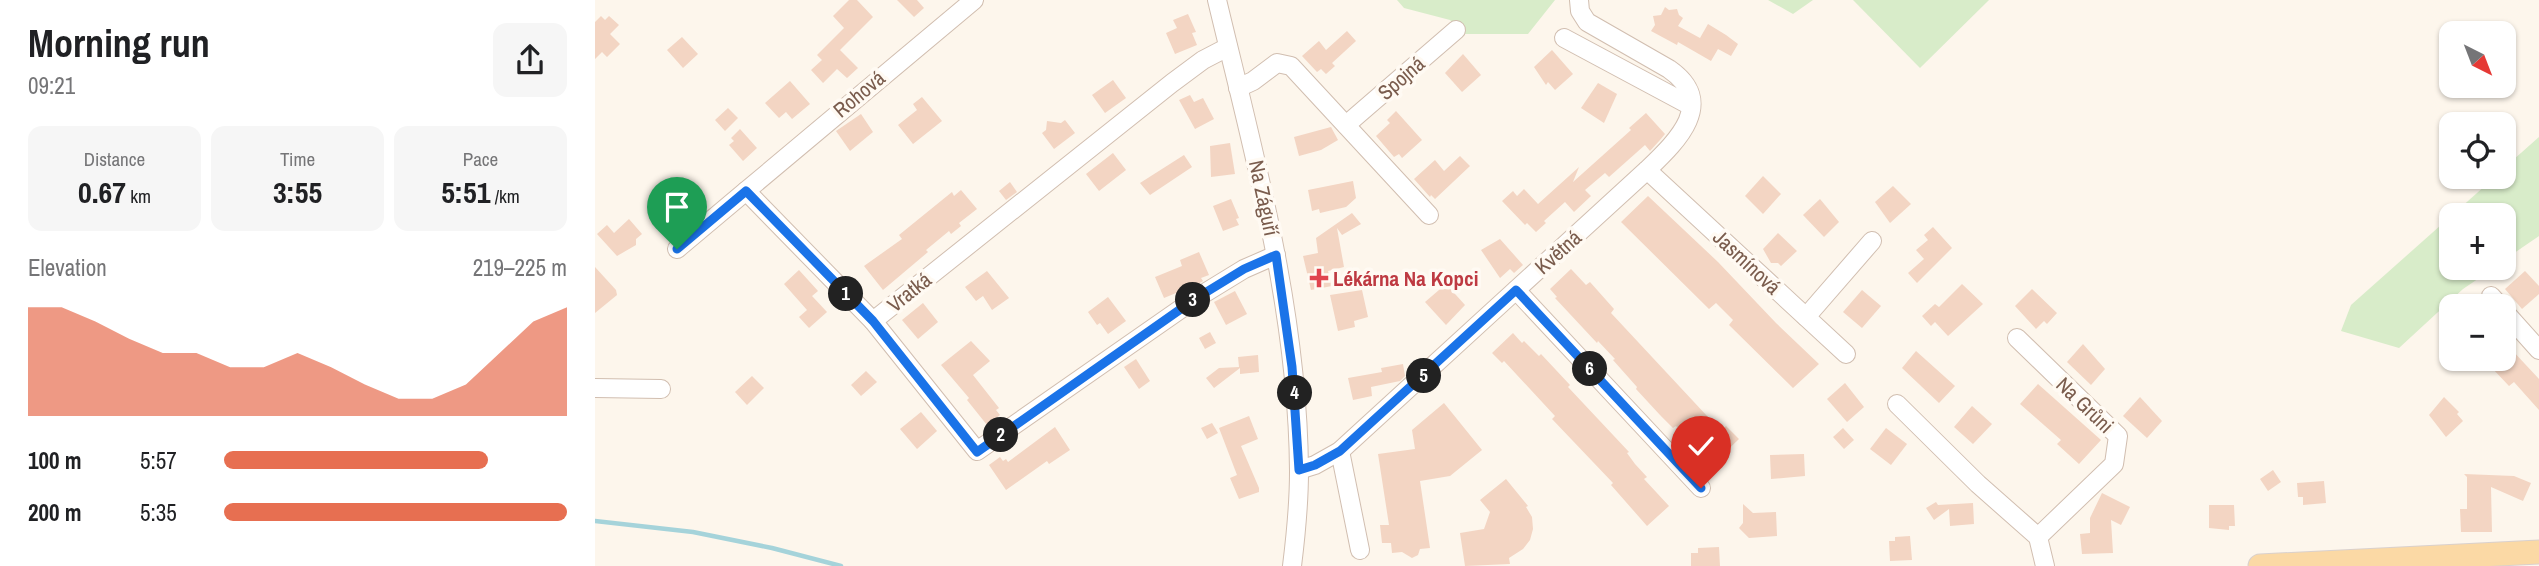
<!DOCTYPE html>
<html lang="en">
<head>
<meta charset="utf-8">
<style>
	:root { --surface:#fff; --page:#f6f6f6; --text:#202124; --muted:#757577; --accent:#e76f51 }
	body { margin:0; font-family:"Archivo Narrow",sans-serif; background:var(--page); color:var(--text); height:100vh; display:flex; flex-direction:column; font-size:26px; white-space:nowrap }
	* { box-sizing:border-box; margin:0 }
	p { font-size:23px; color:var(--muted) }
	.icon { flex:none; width:38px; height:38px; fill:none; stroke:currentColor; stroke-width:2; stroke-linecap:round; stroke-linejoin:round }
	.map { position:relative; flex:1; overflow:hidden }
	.side { display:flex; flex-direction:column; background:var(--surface); width:595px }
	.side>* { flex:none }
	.needle { width:46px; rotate:138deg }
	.fabs { position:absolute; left:1844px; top:21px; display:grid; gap:14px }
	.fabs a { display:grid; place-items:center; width:77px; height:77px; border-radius:14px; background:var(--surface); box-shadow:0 2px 5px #0004; font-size:35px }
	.pin { position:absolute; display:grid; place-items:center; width:60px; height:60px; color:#fff; margin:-72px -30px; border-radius:50% 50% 50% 0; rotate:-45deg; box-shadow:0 0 7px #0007 }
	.pin .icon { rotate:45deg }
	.km { position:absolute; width:35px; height:35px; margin:-18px; border-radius:50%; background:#222; color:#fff; font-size:19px; line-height:35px; text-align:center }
	.round { display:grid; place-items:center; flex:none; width:74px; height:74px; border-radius:14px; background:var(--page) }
	.summary { display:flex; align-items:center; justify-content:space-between; height:119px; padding:0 28px }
	h1 { font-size:38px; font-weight:700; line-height:52px }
	.figures { display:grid; grid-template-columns:repeat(3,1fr); gap:10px; height:119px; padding:7px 28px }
	.figures div { display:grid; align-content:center; border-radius:14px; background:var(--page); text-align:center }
	.figures b { font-size:30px; font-weight:700 }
	.figures small { font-size:19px; font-weight:400 }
	.figures p { font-size:19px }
	.chart { height:196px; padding:14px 28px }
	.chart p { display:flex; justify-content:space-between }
	.chart svg { width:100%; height:126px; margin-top:7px; fill:var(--accent); opacity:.7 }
	ul { padding:0 28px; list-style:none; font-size:23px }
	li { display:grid; grid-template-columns:112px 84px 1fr; align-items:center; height:52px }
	li i { height:18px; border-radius:9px; background:var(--accent) }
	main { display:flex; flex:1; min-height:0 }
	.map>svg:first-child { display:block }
	.green { fill:#d8ecc9 }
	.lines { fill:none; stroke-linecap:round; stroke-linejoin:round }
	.stream { stroke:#a5d3da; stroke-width:4.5 }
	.building { fill:#f3d5c3 }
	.minor-casing { stroke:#d1beb0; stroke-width:20 }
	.major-casing { stroke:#dad1cd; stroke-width:25 }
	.minor { stroke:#fff; stroke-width:18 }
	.major { stroke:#fbd9a5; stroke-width:23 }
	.route-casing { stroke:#fff; stroke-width:14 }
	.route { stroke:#1a73e8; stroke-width:9 }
	.health-dot { fill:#e0444e; stroke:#fffaf3; stroke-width:2.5 }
	.labels { text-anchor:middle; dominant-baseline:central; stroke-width:7; stroke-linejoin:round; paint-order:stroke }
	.street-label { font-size:21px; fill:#7a5c4d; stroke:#fffaf3 }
	.health-label { font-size:21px; font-weight:bold; fill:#be3a42; stroke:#fffaf3; text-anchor:start }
</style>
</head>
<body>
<main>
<section class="side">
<div class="summary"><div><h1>Morning run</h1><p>09:21</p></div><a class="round"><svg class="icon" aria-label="share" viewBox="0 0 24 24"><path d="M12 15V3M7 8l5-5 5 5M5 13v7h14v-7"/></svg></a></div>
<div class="figures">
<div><p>Distance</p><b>0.67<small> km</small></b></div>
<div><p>Time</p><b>3:55</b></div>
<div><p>Pace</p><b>5:51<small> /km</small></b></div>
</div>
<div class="chart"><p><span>Elevation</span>219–225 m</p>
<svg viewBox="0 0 160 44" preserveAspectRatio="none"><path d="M0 44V6L10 6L20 11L30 17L40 22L50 22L60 27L70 27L80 22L90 27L100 33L110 38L120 38L130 33L140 22L150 11L160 6V44z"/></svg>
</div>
<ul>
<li><b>100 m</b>5:57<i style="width:77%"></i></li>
<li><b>200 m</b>5:35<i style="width:100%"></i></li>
</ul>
</section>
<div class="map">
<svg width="1944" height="566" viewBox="0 0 1944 566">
	<rect width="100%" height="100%" fill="#fdf6ec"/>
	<g class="green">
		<path d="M802,0H960L933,34H868L855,20L809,8Z"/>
		<path d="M1173,0H1218L1198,14Z"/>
		<path d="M1258,0H1394L1325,68Z"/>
		<path d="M1944,137V236L1909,260V215H1857V268H1899L1868,289L1804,348L1746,331L1756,305L1900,177H1909V168Z"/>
	</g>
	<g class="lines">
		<path class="stream" d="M0,521L98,532L177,548L246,566"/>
	</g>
	<g class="building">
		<path d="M254,0H262L278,17L245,50L263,68L252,78L242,69L228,83L216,70L227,60L222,55L249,28L238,16Z"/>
		<path d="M302,0H322L329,8L319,17Z"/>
		<path d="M1070,7L1074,10L1082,9L1084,15L1088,18L1083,26L1105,38L1113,24L1131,35L1143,44L1136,56L1123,49L1116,61L1083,42L1082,45L1056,31L1060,25L1058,16L1066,15Z"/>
		<path d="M593,14L601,32L597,33L602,45L580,54L571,33L582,28L578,20Z"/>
		<path d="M6,16L10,20L14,16L24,25L15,34L25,44L12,57L7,52L0,59V22Z"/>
		<path d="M752,31L761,41L737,63L740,66L731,74L726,69L722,72L707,56L724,41L731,50Z"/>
		<path d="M87,37L103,54L88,68L72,50Z"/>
		<path d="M957,50L978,74L960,90L953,82L951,85L939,67Z"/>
		<path d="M868,54L886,75L867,92L850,73Z"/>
		<path d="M518,80L531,98L510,113L497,95Z"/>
		<path d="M195,81L215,104L197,119L191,112L184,118L170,103Z"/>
		<path d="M1003,83L1022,94L1009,123L986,108Z"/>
		<path d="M595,95L599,102L608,98L619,119L600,129L584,100Z"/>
		<path d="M327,97L347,121L318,144L303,125L322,110L318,104Z"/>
		<path d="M133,108L143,118L130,131L120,120Z"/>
		<path d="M801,111L827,140L807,158L804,154L799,157L781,136L795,123L792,120Z"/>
		<path d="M1051,113L1070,134L1065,140L1055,151L1050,145L1014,177L1010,173L990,190L996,196L979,212L970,202L949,221L951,223L941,232L932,223L930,225L907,201L918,191L922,196L929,189L943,204L984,167L978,182L1036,130L1034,128Z"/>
		<path d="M266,114L278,132L255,151L241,131Z"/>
		<path d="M470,120L480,133L459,149L447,133L451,130L452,121L466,123Z"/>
		<path d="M736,127L743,140L726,150L704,156L699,137Z"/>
		<path d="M145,129L162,148L148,161L134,145L139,141L136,138Z"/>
		<path d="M635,143L640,174L616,177L615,146Z"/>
		<path d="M518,153L531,170L504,191L491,174Z"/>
		<path d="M589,155L597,167L555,195L545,183Z"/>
		<path d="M865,156L875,166L840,199L836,195L835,197L819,179L840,160L849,171Z"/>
		<path d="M1168,176L1186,194L1168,214L1150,196Z"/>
		<path d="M758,181L761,198L751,207L725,213L724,209L717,211L713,190Z"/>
		<path d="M415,182L422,192L411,200L404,191Z"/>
		<path d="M1298,186L1316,204L1295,223L1280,202Z"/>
		<path d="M366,190L382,209L364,223L366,226L356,234L354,231L331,250L333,252L288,290L269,266L307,239L304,235L357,192L359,196Z"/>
		<path d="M1053,196L1123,262L1181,323L1224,364L1198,388L1134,325L1138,320L1121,303L1114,309L1026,222Z"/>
		<path d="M636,199L644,218L641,219L644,225L628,231L618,206Z"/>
		<path d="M1225,199L1244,222L1229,237L1208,215Z"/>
		<path d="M757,213L766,224L747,235L742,228L749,267L733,271L737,286L716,290L708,256L723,253L721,238Z"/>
		<path d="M34,219L47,234L41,239V245L22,256L2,234L12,225L19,233Z"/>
		<path d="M1338,227L1357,248L1322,283L1313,273L1329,259L1321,250L1333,240L1329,235Z"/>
		<path d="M1183,233L1202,251L1186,266L1183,263H1176L1168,249Z"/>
		<path d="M905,239L928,265L919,273L915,269L905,278L886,250Z"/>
		<path d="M604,252L614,275L606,278L608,281L603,284L569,298L560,277L587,266L585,260Z"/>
		<path d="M0,267L21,290L22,295L0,313Z"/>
		<path d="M976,269L991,285L995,282L1019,309L1016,313L1126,431L1131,426L1144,439L1120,462L1108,449L1106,451L1081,426L1078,428L1065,415L1041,389L1042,387L1018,360L1020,359L1003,341L1002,343L960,298L962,297L955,289Z"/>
		<path d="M204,270L223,291L217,296L232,312L214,328L204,317L212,310L189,284Z"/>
		<path d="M392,271L414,298L397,310L388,296L381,301L370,287Z"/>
		<path d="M1930,271L1944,286V294L1927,309L1910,289Z"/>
		<path d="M851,284L870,305L851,325L830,302Z"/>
		<path d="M1367,284L1388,304L1353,336L1340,322L1336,326L1327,316L1340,304L1344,307Z"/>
		<path d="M1437,289L1462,313L1452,324L1449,321L1441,329L1420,306Z"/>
		<path d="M767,290L773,317L759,321L760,327L743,331L735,295Z"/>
		<path d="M1267,290L1286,306L1267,328L1248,312Z"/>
		<path d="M640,291L652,314L631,325L619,302Z"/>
		<path d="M513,297L531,321L513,334L505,323L502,325L493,312Z"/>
		<path d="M328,303L343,322L323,339L307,320Z"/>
		<path d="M615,332L621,343L610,349L604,338Z"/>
		<path d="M918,333L927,343L929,341L944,356L946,354L975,385L973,387L1034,452L1032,453L1040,464L1052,477L1049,479L1074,506L1052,526L1016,485L1018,483L957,419L960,416L909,361L907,363L897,353Z"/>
		<path d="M376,341L395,361L378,375L404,408L401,410L405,415L392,425L372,400L374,398L346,365Z"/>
		<path d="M1488,344L1510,369L1496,385L1472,362Z"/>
		<path d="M1916,349L1944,379V410L1919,382L1914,386L1896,367L1905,359H1909V355Z"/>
		<path d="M1321,351L1360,386L1344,403L1307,368Z"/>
		<path d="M663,355L664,372L645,374V368L619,388L611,378L624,368L644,367L643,357Z"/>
		<path d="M541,359L555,381L544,389L529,367Z"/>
		<path d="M808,364L810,376L805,381L776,387L777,396L758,400L753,378L787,372L786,368Z"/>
		<path d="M271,371L282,382L266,396L256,385Z"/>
		<path d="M157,376L169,388L152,405L140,392Z"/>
		<path d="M1250,383L1269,407L1252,422L1232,399Z"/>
		<path d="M1443,384L1506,440L1484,464L1462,444L1466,440L1425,404Z"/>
		<path d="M1545,397L1567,421L1552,438L1528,416Z"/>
		<path d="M1849,397L1864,412L1862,414L1868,421L1851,437L1834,415Z"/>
		<path d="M849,403L887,450L855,476L825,481L835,548L825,549L823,555L817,558L807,552L797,553L796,543H787L785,525H794L783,454L820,449L817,430Z"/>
		<path d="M1377,406L1397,424L1378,444L1359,427Z"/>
		<path d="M326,412L342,431L322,449L305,429Z"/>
		<path d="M654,416L663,439L646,446L664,488V492L644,499L635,478L642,475L624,428Z"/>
		<path d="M617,423L623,433L612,439L606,428Z"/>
		<path d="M460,427L475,450L454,464L452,461L411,490L394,465L405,457L408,461L411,459L413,462Z"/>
		<path d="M1248,428L1259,440L1249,449L1238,437Z"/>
		<path d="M1291,428L1312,444L1296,465L1275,449Z"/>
		<path d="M1209,454L1210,476L1176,479L1175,455Z"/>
		<path d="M1678,470L1686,482L1673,491L1665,479Z"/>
		<path d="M1869,474L1919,476L1936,483L1928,501L1896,487L1897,532H1866L1865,509H1872V477Z"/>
		<path d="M911,479L933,506L931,507L937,517L938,529L935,540L928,549L914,558L915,564L870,566L865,533L889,529L895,512L885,500Z"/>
		<path d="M1729,481L1731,503L1708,505V497H1703L1702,483Z"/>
		<path d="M1507,493L1535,507L1526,525L1516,520L1518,553L1487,554L1485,534L1495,533V518Z"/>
		<path d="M1341,502L1343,505L1378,503L1379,524L1355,526L1354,509L1339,520L1331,508Z"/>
		<path d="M1148,504L1158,513L1181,512L1182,536L1154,538L1144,528L1148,523Z"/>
		<path d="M1614,505H1639L1640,526H1634V530L1614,528Z"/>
		<path d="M1315,536L1317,560L1295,561L1294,541H1300V537Z"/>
		<path d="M1124,547L1125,566H1096V553H1103V548Z"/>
	</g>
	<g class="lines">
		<g class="minor-casing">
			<g id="minor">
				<path d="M622,0C659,155 703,310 704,471C704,503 701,534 697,566"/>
				<path d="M969,38L1096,106"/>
				<path d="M633,47L608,60L577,83L278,321L382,451L600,299L649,269L681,255"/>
				<path d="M643,88L658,81L682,63L696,66L834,215"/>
				<path d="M751,125L861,30"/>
				<path d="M1052,170L1251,354"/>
				<path d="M82,249L151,191"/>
				<path d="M921,290L1106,488"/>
				<path d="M1896,296L1905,306"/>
				<path d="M1909,311L1944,350"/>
				<path d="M1211,317L1277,241"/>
				<path d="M278,321L151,191L379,0"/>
				<path d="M1422,338L1523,436L1519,464L1443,537"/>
				<path d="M0,388L66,389"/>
				<path d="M1302,404L1383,484L1443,537L1450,566"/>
				<path d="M745,451L765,550"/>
				<path d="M704,470L720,465L745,451L1052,170C1081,142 1123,103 1074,69L992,22L985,11L984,0"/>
			</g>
		</g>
		<g class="major-casing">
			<path id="major" d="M1665,566L1944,552"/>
		</g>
		<use href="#minor" class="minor"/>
		<use href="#major" class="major"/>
	</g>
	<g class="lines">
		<g class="route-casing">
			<path id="route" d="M82,249L151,191L278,321L382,452L600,299L649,269L681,255L697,367L704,470L720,465L745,451L921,290L1106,488"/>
		</g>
		<use href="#route" class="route"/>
	</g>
	<path class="health-dot" d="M720.5 267.5h7v7h7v7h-7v7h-7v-7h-7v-7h7z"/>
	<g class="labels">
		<g class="street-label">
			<text transform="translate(806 78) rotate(-41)">Spojná</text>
			<text transform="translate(264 94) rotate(-40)">Rohová</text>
			<text transform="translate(669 198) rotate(78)">Na Záguří</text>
			<text transform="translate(963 252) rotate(-42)">Květná</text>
			<text transform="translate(1152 262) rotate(43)">Jasmínová</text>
			<text transform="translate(314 292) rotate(-39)">Vratká</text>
			<text transform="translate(1490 405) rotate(44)">Na Grůni</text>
		</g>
		<g class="health-label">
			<text x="738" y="278">Lékárna Na Kopci</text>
		</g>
	</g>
</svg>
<div class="fabs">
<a><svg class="needle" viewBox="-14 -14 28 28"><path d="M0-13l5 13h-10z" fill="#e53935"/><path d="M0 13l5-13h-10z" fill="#757577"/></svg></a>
<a><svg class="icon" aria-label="locate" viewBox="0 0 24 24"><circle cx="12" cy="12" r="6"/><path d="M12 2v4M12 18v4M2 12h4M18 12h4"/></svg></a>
<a>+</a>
<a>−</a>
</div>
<div class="pin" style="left:82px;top:249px;background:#1e9e55"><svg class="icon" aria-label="arrive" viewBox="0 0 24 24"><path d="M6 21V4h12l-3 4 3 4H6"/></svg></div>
<div class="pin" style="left:1106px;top:488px;background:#d93025"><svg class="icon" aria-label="check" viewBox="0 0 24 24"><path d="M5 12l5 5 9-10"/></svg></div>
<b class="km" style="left:251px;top:294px">1</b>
<b class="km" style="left:406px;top:435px">2</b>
<b class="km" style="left:598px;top:300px">3</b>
<b class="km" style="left:700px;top:393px">4</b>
<b class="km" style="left:829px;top:376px">5</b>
<b class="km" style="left:995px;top:369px">6</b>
</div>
</main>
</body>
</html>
